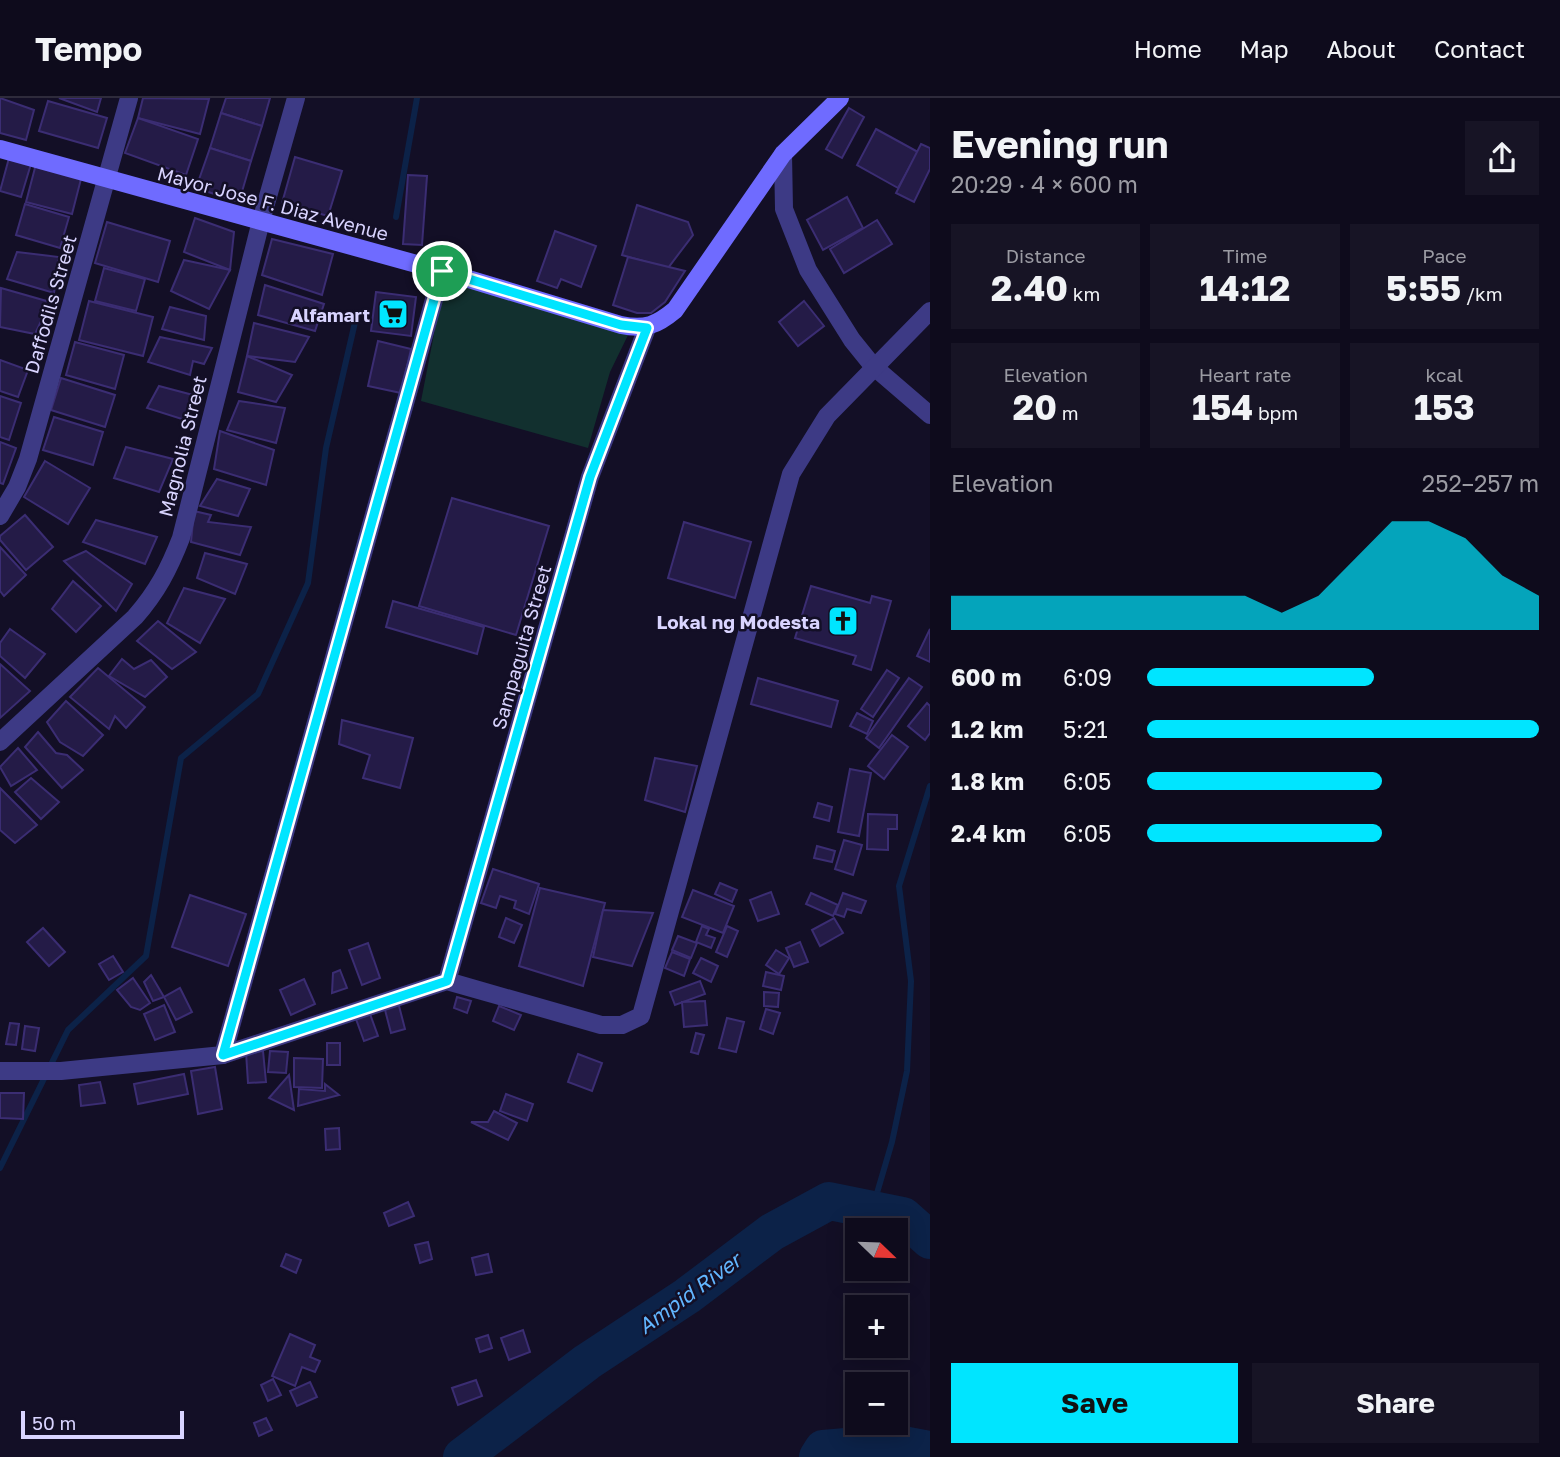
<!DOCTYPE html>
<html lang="en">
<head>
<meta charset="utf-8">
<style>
	:root { --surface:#0e0b1c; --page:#171425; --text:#f1f3f6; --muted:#9b9ba3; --line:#2e2b3b; --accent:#00e5ff }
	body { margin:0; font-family:"Golos Text",sans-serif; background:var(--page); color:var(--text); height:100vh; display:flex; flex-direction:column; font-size:26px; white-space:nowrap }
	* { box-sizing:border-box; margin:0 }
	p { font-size:23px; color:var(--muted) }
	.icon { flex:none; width:38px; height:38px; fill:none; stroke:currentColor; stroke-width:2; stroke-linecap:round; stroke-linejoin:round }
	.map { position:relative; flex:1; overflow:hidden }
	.details { display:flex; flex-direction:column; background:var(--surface); width:630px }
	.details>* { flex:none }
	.needle { width:46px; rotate:113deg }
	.tools { position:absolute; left:845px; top:1120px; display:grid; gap:14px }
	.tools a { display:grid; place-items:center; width:63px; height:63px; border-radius:0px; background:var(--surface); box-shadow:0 4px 18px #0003,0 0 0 2px var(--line); font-size:35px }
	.scale { position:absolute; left:21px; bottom:18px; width:163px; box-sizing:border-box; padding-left:7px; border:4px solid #d9d4ff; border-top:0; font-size:19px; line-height:24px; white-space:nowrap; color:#d9d4ff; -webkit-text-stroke:5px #130f26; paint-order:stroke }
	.pin { position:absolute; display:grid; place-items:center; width:60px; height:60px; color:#fff; margin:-30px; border:4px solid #fff; border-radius:50%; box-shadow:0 2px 7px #0007 }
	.round { display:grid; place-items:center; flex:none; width:74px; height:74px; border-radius:0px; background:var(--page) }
	.head { display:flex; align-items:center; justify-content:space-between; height:119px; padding:0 21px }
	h1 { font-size:38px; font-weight:700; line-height:52px }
	.figures { display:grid; grid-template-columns:repeat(3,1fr); gap:10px; height:119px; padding:7px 21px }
	.figures div { display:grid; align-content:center; border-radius:0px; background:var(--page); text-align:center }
	.figures b { font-size:35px; font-weight:700 }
	.figures small { font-size:19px; font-weight:400 }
	.figures p { font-size:19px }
	.chart { height:196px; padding:14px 21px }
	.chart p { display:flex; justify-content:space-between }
	.chart svg { width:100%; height:126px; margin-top:7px; fill:var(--accent); opacity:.7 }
	.cta { display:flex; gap:14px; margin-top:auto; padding:14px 21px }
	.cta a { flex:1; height:80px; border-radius:0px; background:var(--accent); color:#111; font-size:28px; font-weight:700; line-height:80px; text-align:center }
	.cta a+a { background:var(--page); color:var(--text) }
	ul { padding:0 21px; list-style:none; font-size:23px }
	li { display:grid; grid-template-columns:112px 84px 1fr; align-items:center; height:52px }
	li i { height:18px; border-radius:9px; background:var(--accent) }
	header { display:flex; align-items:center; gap:42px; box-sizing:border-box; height:98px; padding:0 35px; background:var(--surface); border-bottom:2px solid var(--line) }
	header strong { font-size:33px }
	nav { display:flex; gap:38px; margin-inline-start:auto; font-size:24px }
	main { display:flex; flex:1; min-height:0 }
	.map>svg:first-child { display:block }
	.green { fill:#12302f }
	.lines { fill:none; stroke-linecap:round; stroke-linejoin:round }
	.stream { stroke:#0c2248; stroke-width:6 }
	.river { stroke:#0c2248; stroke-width:38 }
	.building { fill:#241b47; stroke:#3b2d73; stroke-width:2 }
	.street { stroke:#3d3a85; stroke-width:18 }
	.secondary { stroke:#6f6bff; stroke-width:18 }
	.route-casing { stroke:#fff; stroke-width:14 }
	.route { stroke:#00e5ff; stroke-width:9 }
	.labels { text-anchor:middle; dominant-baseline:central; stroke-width:5; stroke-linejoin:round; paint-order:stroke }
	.street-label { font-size:19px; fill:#d9d4ff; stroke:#130f26 }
	.poi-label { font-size:19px; font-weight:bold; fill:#d9d4ff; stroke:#130f26; text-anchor:end }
	.water-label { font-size:21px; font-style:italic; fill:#62b6ff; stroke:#130f26 }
</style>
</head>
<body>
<header>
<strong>Tempo</strong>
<nav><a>Home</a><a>Map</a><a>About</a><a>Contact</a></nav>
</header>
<main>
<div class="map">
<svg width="930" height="1359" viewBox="0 0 930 1359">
	<rect width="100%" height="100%" fill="#130f26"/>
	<path class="green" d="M457,184L629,235L610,274L588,350L421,303L442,195Z"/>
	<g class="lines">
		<g class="stream">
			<path d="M396,119L417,0"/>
			<path d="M0,1070L68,932L146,858L181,660L258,596L308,485L326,350L356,220"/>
			<path d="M872,1112L892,1044L907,973L911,883L899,788L930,688"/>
		</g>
		<g class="river">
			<path d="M462,1359L587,1264L687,1198L772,1134L829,1103L903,1118L930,1142"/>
			<path d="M818,1359L823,1351L892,1345L930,1352"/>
		</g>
	</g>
	<g class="building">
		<path d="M0,0L34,12L26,42L0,35Z"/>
		<path d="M59,0H101L97,14Z"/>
		<path d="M143,0L209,1L200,36L138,20Z"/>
		<path d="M226,0H270L262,28L221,15Z"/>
		<path d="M48,3L107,20L98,50L39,33Z"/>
		<path d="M849,10L864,19L842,60L826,51Z"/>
		<path d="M221,15L262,28L251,63L210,50Z"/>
		<path d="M138,20L198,41L186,77L125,55Z"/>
		<path d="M876,31L918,54L898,90L857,67Z"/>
		<path d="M921,46L930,50V71L914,104L896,95Z"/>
		<path d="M210,50L251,63L239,104L196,90Z"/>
		<path d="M295,59L342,73L328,118L282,105Z"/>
		<path d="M9,60L31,66L21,99L0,93Z"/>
		<path d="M36,66L82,77L72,116L26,104Z"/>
		<path d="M408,77L427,78L422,147L403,146Z"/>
		<path d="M847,99L863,130L823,152L807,122Z"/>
		<path d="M25,106L69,119L60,150L16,137Z"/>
		<path d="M637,107L688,124L693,137L668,170L622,157Z"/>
		<path d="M195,120L234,134L230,172L184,154Z"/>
		<path d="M877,122L892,146L844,175L830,151Z"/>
		<path d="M107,124L170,143L158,184L95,165Z"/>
		<path d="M555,133L596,148L581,189L561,181L557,190L537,183Z"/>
		<path d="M272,141L333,156L322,197L262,177Z"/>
		<path d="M17,154L59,159L54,195L7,181Z"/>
		<path d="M628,159L685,173L665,204L651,215H637L613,207Z"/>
		<path d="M184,162L230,172L209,211L171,193Z"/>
		<path d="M104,170L145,181L136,213L95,203Z"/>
		<path d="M265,187L324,206L315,233L258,217Z"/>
		<path d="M1,190L50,204L35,236L0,229Z"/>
		<path d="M376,194L416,199L411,238L371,233Z"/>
		<path d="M89,203L153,219L143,258L79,242Z"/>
		<path d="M804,203L824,228L798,248L779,224Z"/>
		<path d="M170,209L206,218L204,242L162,231Z"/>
		<path d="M254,225L309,239L295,264L247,258Z"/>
		<path d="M160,239L212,250L204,266L193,263L190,277L148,264Z"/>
		<path d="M378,243L411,251L401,295L368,288Z"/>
		<path d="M75,244L124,257L115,291L66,277Z"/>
		<path d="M247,258L292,277L276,304L238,294Z"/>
		<path d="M0,262L28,272L18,299L0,293Z"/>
		<path d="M61,280L115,297L105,329L51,312Z"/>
		<path d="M159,288L193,297L185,322L147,310Z"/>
		<path d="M0,298L21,305L9,342L0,339Z"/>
		<path d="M239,303L285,310L276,345L227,332Z"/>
		<path d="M54,319L103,334L93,367L43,352Z"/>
		<path d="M220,333L274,352L266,387L214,371Z"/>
		<path d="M0,344L16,350L3,386L0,385Z"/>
		<path d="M126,349L173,361L159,394L114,380Z"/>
		<path d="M45,363L90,390L68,426L24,399Z"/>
		<path d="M217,381L250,391L238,418L200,408Z"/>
		<path d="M452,400L549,428L516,537L419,508Z"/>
		<path d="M194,413L211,417L208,424L251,429L240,457L191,444Z"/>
		<path d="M25,417L53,449L26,472L0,442V438Z"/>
		<path d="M96,422L157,439L145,466L83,444Z"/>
		<path d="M684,424L751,444L735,500L668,480Z"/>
		<path d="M0,449L26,477L4,498L0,493Z"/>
		<path d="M86,453L132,486L116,513L64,463Z"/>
		<path d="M205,455L247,466L235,496L197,480Z"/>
		<path d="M73,483L101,508L76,534L52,511Z"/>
		<path d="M811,488L870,505L872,498L891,503L871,572L853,566L856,558L795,540Z"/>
		<path d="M184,490L225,501L200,545L167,525Z"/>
		<path d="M393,503L484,529L477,556L386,529Z"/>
		<path d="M158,523L196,554L172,571L137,543Z"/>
		<path d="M10,531L45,556L25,580L0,558V545Z"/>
		<path d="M930,531V564L917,558Z"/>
		<path d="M122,561L134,571L151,562L167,579L145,599L109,578Z"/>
		<path d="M0,566L30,593L0,620Z"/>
		<path d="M98,570L145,609L126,630L115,618L109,631L70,599Z"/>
		<path d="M887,572L899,580L873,619L861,611Z"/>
		<path d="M758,580L838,603L831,629L751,606Z"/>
		<path d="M909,580L922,589L879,650L866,640Z"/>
		<path d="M66,603L103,637L83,658L60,644L47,624Z"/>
		<path d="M927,605L930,608V635L925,642L908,628Z"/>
		<path d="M857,615L873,623L867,636L850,628Z"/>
		<path d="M342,622L413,640L400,690L363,680L370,657L339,646Z"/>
		<path d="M38,634L56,655L67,657L83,672L62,690L25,649Z"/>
		<path d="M892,637L908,649L884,681L868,668Z"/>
		<path d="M18,650L37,672L11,688L0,669Z"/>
		<path d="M655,660L697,668L685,714L645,702Z"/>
		<path d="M850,671L871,675L859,738L838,734Z"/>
		<path d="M31,680L59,704L41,721L15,694Z"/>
		<path d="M0,690L37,727L15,745L0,732Z"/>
		<path d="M818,705L832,709L829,723L814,719Z"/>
		<path d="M868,716L897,717V731H888V752L867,751Z"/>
		<path d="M844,742L862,747L853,777L835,771Z"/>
		<path d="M817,748L835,753L832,764L814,760Z"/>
		<path d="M493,771L539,786L529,816L514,810L516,803L500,798L496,810L481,805Z"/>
		<path d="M720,785L737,792L732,804L715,796Z"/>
		<path d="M540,790L605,805L583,888L519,868Z"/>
		<path d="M693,792L734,808L723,835L682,819Z"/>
		<path d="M771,794L779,816L758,823L750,802Z"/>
		<path d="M811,795L838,807L833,818L806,806Z"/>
		<path d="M843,795L866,803L861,815L847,811L844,819L835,816Z"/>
		<path d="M190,797L246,816L228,868L172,849Z"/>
		<path d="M603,812L653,815L632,868L593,859Z"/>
		<path d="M506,820L522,827L514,845L499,839Z"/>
		<path d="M834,820L843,835L820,848L812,832Z"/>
		<path d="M702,828L709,831L706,837L715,840L711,850L696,844Z"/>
		<path d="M727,828L738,833L727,859L716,854Z"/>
		<path d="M43,830L65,854L49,868L27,844Z"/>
		<path d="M678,838L697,845L691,860L672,852Z"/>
		<path d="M800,844L808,864L794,869L786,850Z"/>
		<path d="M368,845L380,880L362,887L349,852Z"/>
		<path d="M776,852L789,860L779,876L766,867Z"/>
		<path d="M672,854L690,861L684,878L665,870Z"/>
		<path d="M113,858L123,874L109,882L99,866Z"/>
		<path d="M701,860L718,868L711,884L693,875Z"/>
		<path d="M340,872L347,890L332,895L333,875Z"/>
		<path d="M766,874L784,878L781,892L763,888Z"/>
		<path d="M151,877L164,899L153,903L144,884Z"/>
		<path d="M133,880L150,905L140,912L131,909L117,892Z"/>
		<path d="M304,881L315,906L291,917L280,892Z"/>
		<path d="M700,883L705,896L675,907L670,894Z"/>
		<path d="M180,890L192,914L176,922L164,899Z"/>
		<path d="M764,894L779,895L778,909L764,908Z"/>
		<path d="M457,899L471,903L467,915L454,910Z"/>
		<path d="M705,903L707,927L684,929L682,904Z"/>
		<path d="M398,904L405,931L391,935L384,908Z"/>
		<path d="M164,907L175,934L155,942L144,916Z"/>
		<path d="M499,908L521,917L514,932L493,923Z"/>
		<path d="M766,911L780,915L773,936L760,931Z"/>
		<path d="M370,916L378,938L364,943L356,921Z"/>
		<path d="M727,920L744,924L736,954L719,950Z"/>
		<path d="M10,925L19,926L16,947L6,946Z"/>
		<path d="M25,928L39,930L35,953L22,951Z"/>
		<path d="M696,935L704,937L698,956L691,954Z"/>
		<rect x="327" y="945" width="13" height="22"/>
		<path d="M263,953L266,984L248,985L246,954Z"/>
		<path d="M270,953L288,954L286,975L268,974Z"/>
		<path d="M578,956L602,965L592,993L568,984Z"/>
		<path d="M294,960L323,961L322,990L294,989Z"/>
		<path d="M215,969L222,1011L198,1016L191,973Z"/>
		<path d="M184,976L188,996L138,1006L134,986Z"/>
		<path d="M289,977L294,1012L269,1000Z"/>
		<path d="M100,984L105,1005L81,1008L79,987Z"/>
		<path d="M325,986L339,997L298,1008L299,991L325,993Z"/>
		<path d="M0,995H24L23,1021L0,1020Z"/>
		<path d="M506,996L533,1006L527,1023L500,1013Z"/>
		<path d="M494,1013L517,1025L508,1042L471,1024H488Z"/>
		<path d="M339,1030L340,1051L326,1052L325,1031Z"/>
		<path d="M408,1104L414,1118L389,1128L384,1115Z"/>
		<path d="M428,1144L432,1161L420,1165L415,1147Z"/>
		<path d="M286,1156L301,1162L296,1175L281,1168Z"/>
		<path d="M488,1156L492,1174L476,1177L472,1160Z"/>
		<path d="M523,1232L530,1254L509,1262L501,1240Z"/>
		<path d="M290,1236L315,1247L310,1259L320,1263L315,1274L302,1269L295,1288L272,1278Z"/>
		<path d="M488,1237L492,1250L480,1254L476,1241Z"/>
		<path d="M273,1281L281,1297L268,1303L261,1287Z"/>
		<path d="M476,1282L482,1298L458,1307L452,1290Z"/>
		<path d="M310,1284L317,1299L297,1308L290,1293Z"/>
		<path d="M266,1320L272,1332L259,1338L254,1325Z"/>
	</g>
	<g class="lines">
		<g class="street">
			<path d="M783,56L784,111L808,172L852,242L873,268L930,317"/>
			<path d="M0,418L17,389L28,361L129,0"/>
			<path d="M0,644L135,519C157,494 169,471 181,440L261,123L296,0"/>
			<path d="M447,883L590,379L647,230"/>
			<path d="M223,957L442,173"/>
			<path d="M0,973H61L223,957L447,883L601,927H622L641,918L791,376L827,318L930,213"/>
		</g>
		<path class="secondary" d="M0,51L442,173L621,227C645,232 657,227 675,212L783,56L840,0"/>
	</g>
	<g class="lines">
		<g class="route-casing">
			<path id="route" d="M442,173L621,227L647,230L590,379L447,883L223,957Z"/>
		</g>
		<use href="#route" class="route"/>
	</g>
	<defs>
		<g id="supermarket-square" transform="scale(1.575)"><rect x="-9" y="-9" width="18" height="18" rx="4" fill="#00e5ff" stroke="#130f26"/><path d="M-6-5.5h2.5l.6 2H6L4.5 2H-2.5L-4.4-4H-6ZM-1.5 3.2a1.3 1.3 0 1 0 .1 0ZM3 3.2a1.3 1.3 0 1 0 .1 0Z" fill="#111"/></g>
		<g id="church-square" transform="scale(1.575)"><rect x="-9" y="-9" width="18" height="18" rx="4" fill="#00e5ff" stroke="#130f26"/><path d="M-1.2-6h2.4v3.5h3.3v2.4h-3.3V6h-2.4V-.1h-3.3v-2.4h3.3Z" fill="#111"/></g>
	</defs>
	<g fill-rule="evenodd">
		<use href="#supermarket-square" x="393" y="216"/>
		<use href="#church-square" x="843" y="523"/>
	</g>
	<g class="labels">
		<g class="street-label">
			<text transform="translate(273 105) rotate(15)">Mayor Jose F. Diaz Avenue</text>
			<text transform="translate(50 206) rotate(-74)">Daffodils Street</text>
			<text transform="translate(182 348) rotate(-76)">Magnolia Street</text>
			<text transform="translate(521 549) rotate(-74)">Sampaguita Street</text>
		</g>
		<g class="poi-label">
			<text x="370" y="216">Alfamart</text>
			<text x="820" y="523">Lokal ng Modesta</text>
		</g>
		<g class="water-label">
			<text transform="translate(689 1195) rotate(-36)">Ampid River</text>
		</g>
	</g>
</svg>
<div class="tools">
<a><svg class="needle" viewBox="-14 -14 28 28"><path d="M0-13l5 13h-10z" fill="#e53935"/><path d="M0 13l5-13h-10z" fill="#9b9ba3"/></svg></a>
<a>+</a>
<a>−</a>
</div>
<div class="scale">50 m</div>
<div class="pin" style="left:442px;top:173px;background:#1e9e55"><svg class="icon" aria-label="arrive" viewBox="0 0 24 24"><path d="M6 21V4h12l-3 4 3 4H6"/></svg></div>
</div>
<section class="details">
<div class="head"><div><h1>Evening run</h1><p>20:29 · 4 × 600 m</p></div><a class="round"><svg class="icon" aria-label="share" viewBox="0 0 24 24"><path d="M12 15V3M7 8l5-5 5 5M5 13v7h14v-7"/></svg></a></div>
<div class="figures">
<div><p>Distance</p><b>2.40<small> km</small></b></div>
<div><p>Time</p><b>14:12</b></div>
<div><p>Pace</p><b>5:55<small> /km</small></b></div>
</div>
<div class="figures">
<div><p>Elevation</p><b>20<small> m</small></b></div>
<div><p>Heart rate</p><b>154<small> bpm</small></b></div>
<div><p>kcal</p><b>153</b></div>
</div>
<div class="chart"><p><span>Elevation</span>252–257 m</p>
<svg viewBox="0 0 160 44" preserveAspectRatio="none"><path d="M0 44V32L10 32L20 32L30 32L40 32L50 32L60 32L70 32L80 32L90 38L100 32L110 19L120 6L130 6L140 12L150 25L160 32V44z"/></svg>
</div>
<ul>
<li><b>600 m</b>6:09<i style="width:58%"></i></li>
<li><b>1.2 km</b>5:21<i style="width:100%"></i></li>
<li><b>1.8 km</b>6:05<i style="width:60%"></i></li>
<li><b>2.4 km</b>6:05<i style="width:60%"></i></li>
</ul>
<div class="cta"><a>Save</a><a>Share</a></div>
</section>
</main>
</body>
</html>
